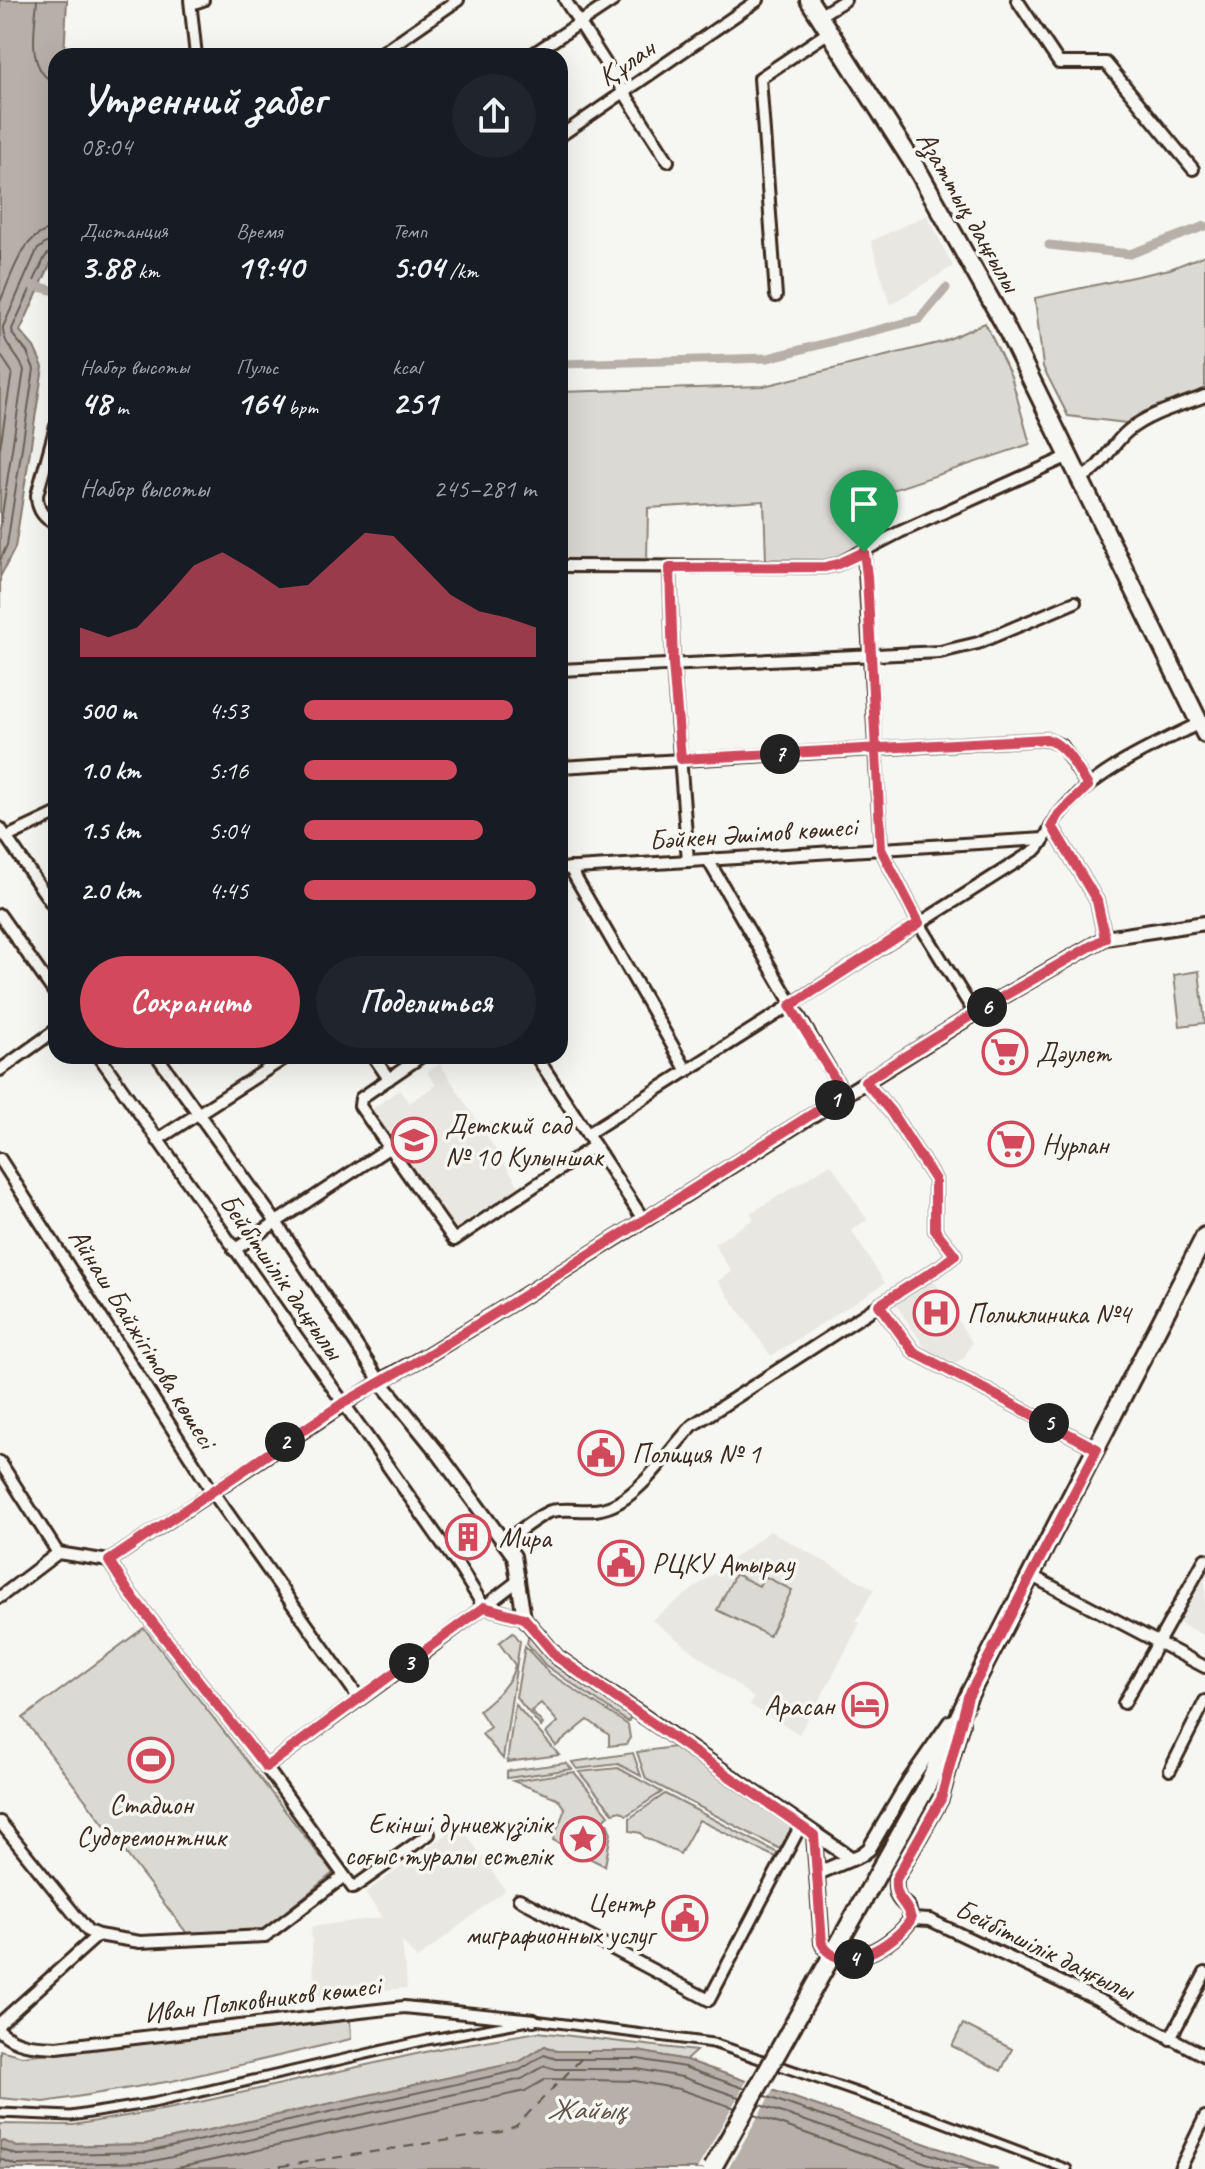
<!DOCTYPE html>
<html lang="ru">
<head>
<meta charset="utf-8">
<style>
	:root { --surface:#171b24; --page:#20242c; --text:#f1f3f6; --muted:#9ea1a6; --accent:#d1495b }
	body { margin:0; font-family:Caveat,sans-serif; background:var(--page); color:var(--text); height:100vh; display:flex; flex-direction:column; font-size:30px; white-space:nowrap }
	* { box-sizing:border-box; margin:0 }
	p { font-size:26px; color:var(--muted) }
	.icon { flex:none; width:44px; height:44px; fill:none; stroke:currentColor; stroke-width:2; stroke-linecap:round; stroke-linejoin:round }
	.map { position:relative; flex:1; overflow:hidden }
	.details { position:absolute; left:48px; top:48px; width:520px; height:1016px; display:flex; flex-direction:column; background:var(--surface); border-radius:24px; box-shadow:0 8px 32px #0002 }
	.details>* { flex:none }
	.pin { position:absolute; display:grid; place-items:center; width:68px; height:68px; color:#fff; margin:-82px -34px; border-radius:50% 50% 50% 0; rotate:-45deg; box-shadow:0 0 8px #0007 }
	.pin .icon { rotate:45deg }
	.km { position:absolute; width:40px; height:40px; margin:-20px; border-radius:50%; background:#222; color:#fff; font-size:22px; line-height:40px; text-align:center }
	.round { display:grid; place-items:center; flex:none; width:84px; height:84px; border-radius:42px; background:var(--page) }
	.headline { display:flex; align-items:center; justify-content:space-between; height:136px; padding:0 32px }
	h1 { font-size:44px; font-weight:700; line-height:60px }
	.stats { display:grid; grid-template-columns:repeat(3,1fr); gap:12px; height:136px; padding:8px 32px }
	.stats div { display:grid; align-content:center }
	.stats b { font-size:34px; font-weight:700 }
	.stats small { font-size:22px; font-weight:400 }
	.stats p { font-size:22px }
	.chart { height:224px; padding:16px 32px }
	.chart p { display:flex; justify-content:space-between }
	.chart svg { width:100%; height:144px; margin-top:8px; fill:var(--accent); opacity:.7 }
	.cta { display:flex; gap:16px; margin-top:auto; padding:16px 32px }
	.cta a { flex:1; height:92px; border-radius:48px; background:var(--accent); color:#fff; font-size:32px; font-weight:700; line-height:92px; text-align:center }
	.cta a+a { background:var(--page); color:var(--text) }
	ul { padding:0 32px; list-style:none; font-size:26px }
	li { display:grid; grid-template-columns:128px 96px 1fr; align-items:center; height:60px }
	li i { height:20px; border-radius:10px; background:var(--accent) }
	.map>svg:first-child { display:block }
	.built { fill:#e8e7e2 }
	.green { fill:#dad9d3; stroke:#8a8278; stroke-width:2 }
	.water { fill:#b6b0a9; stroke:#857a71; stroke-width:2 }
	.pier { fill:#f6f6f2 }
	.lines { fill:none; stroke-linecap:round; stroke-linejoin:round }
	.shore { stroke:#6c6056; stroke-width:2 }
	.canal { stroke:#b6b0a9; stroke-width:9 }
	.ferry { stroke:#605248; stroke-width:2; stroke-dasharray:10 8; stroke-linecap:butt }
	.pedestrian-casing { stroke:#3b2a1e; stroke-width:13 }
	.minor-casing { stroke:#3b2a1e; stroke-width:16 }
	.tertiary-casing { stroke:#3b2a1e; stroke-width:18 }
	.primary-casing { stroke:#3b2a1e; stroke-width:22 }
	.pedestrian { stroke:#f6f6f2; stroke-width:7 }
	.minor { stroke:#f6f6f2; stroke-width:10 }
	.tertiary { stroke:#f6f6f2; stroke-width:12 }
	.primary { stroke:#f6f6f2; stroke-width:16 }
	.primary-bridge-casing { stroke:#3b2a1e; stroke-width:22; stroke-linecap:butt }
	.primary-bridge { stroke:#f6f6f2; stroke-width:16 }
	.route-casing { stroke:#fff; stroke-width:16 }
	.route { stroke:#d1495b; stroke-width:10 }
	.labels { text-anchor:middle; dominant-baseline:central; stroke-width:7; stroke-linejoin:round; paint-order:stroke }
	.street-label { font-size:28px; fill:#3b2a1e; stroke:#f6f6f2 }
	.poi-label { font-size:28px; fill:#3b2a1e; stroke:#f6f6f2; text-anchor:start }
	.water-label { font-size:30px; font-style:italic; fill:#605248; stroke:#f6f6f2 }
</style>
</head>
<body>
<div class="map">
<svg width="1205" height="2169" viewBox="0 0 1205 2169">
	<rect width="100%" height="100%" fill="#f6f6f2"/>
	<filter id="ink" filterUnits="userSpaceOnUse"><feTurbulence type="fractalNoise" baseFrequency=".0125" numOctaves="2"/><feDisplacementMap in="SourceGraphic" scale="16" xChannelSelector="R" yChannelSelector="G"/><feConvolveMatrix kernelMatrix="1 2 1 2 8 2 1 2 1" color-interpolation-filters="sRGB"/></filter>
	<g filter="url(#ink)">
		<g class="built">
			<path d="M927,215L953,266L890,305L871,241Z"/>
			<path d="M440,1064L521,1189L459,1234L369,1111L399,1090L409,1103L436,1085L427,1072Z"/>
			<path d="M831,1164L867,1220L851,1230L885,1283L771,1356L718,1281L732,1272L714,1244L754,1219L751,1213Z"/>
			<path d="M932,1278L972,1343L964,1358L955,1363L932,1358L895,1303Z"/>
			<path d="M770,1531L874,1589L856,1621L860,1623L815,1709L810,1713L799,1734L750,1705L754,1698L652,1620Z"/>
			<path d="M1205,1577V1636L1179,1623Z"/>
			<path d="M460,1825L505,1890L417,1959L402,1941L407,1988L315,1996L311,1927L383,1917L365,1893Z"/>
		</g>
		<g class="green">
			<path d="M1205,255V392L1126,423L1068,416L1043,367L1035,298L1170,269Z"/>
			<path d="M985,323L1011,376L1030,444L865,499L878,535L829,561L766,560L764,501L648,508L647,561L560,559V392L764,386L942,342Z"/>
			<path d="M1199,971L1205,1023L1180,1026L1174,975Z"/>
			<path d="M735,1574L759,1586L764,1576L792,1590L769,1636L717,1610Z"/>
			<path d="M144,1628L333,1873L261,1932L189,1936L23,1718Z"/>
			<path d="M513,1632L520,1641L503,1759L482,1734L490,1727L479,1710C493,1698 511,1685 515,1665L499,1643Z"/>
			<path d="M529,1635L553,1663L632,1714L628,1722L545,1665L527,1643Z"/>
			<path d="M525,1646L549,1673L628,1725L630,1738L626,1744L609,1746V1735L588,1720L556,1746L546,1733L558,1722L541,1703L531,1711L543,1724L541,1727L516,1697Z"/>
			<path d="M515,1704L559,1755L507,1762Z"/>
			<path d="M674,1747L679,1748L793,1825L780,1849L646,1779L637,1752Z"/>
			<path d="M633,1753L641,1776L618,1764L577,1769L572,1762Z"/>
			<path d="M566,1763L572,1769L507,1778V1771Z"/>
			<path d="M618,1768L662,1792L627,1815L620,1811L613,1813L579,1772Z"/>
			<path d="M574,1772L609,1815L590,1830L585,1825L570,1836L582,1851L596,1839L592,1833L607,1823L611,1833L605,1866L553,1840L565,1809L557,1798L513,1781Z"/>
			<path d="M665,1794L778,1853L775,1857L699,1820L680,1854L644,1837L641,1833L630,1831V1818Z"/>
			<path d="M350,2020L351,2039L172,2081L70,2098L44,2102L0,2098V2050L22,2056Z"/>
			<path d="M963,2024L1012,2049L1001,2071L952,2046Z"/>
			<path d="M538,2032L696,2051L686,2060L638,2051H556L545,2046L519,2062L146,2144L17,2147L4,2141L0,2142V2124L73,2125L173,2108L443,2048Z"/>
		</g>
		<g class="water">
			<path d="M0,0H67L64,56H56L54,256L20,331L34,347L43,367L15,548L0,577V608Z"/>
			<path d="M545,2046L556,2051H638L686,2060L998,2169H0V2142L4,2141L17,2147L146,2144L519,2062Z"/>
		</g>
		<path class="pier" d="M749,2077L775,2087L728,2169H697Z"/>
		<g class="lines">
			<g class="shore">
				<path d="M37,0C35,29 25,69 56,84"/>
				<path d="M0,302C12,276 22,231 56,229"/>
				<path d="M0,354L12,372L0,448"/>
				<path d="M0,528L24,370C18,354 2,344 3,327L37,250L46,243L56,241"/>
				<path d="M0,560L7,545L34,369L27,352L13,335L12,329L45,257L50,252H56"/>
				<path d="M765,2096L973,2169"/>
				<path d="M760,2105L943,2169"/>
				<path d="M754,2115L907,2169"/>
				<path d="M0,2149L17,2155L147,2152L520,2070L544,2055L556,2059H638L684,2067L746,2089"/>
				<path d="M0,2159L16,2165L149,2162L522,2079L544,2066L556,2069H637L682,2077L741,2098"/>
				<path d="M173,2169L525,2091L546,2079L635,2081L679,2089L735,2108"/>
			</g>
			<g class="canal">
				<path d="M1049,245L1130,254L1205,226"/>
				<path d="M31,285L56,291"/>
				<path d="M560,364L768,358L920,319L946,288"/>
			</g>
			<g class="ferry">
				<path d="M0,251V271"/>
				<path d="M262,2169L501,2132L516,2126L589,2051"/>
			</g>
			<g class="pedestrian-casing">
				<path id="pedestrian" d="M0,2113L71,2116L153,2103L427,2040L534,2020L713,2043L926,2116L1067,2169"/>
			</g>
			<g class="minor-casing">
				<g id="minor">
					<path d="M190,0L196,56"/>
					<path d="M565,0L668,161"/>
					<path d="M1017,0L1059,63H1106L1193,169"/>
					<path d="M191,4L203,0"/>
					<path d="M819,16L845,0"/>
					<path d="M377,56L458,0"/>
					<path d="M530,56L614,0"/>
					<path d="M560,136L758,0"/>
					<path d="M776,296L760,78L829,32"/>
					<path d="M56,426L37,495C37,509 43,518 56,524"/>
					<path d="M1080,478C1103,469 1110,445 1129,430C1150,413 1180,406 1205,396"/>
					<path d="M864,552L881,849L919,923L975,1014"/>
					<path d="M560,566L825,567L838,564L900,532L1069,456"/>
					<path d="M670,568L673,664L688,861"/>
					<path d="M560,670L940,652L978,643L1075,602"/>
					<path d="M560,767L1046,739L1062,746L1088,786"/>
					<path d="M1052,826L1097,901L1105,938"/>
					<path d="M0,828L56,910"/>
					<path d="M7,837L56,814"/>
					<path d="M708,860L844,1094"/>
					<path d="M570,868L687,1071"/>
					<path d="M560,869L1044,839"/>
					<path d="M0,915L56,995"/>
					<path d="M99,1056L461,1570L484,1607L524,1618"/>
					<path d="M373,1056L389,1079"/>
					<path d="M422,1056L361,1098L360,1106L454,1240L594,1146"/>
					<path d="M536,1056L643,1219"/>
					<path d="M0,1070L56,1030"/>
					<path d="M865,1081L891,1112L935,1180V1230L955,1255L941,1266L879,1305L914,1352L1097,1449"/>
					<path d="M587,1134L1037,849C1046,839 1050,826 1057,817C1092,772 1151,747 1200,723"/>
					<path d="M157,1140L288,1056"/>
					<path d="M0,1159L212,1491L359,1698"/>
					<path d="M234,1250L390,1147"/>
					<path d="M0,1462L58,1553"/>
					<path d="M504,1542C516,1534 538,1515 551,1511C574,1506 594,1517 619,1502C650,1483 668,1451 693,1425L879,1305"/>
					<path d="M109,1561L128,1591L266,1767L353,1888L429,1834"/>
					<path d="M1032,1576L1205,1667"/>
					<path d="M0,1597L58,1553L109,1561L380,1381L276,1222L157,1056"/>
					<path d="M1124,1703L1205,1559"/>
					<path d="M266,1767L421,1655L519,1580"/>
					<path d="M1170,1770L1205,1701"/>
					<path d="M0,1822L88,1931L98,1935L140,1942L265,1936L343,1877"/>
					<path d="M519,1899L709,2000L801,1825"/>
					<path d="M911,1919L930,1920L1103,2002L1205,2056"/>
					<path d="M0,2023L98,1935"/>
					<path d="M0,2031C17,2046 35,2046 57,2047L404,2007L534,2020"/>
					<path d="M1170,2039L1205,1973"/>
					<path d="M1180,2169L1205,2117"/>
				</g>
			</g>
			<g class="tertiary-casing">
				<g id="tertiary">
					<path d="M814,1835L822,1943C839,1979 897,1943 911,1919L908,1907C897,1899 895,1893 896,1879L941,1799L962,1723"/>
					<path d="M852,1859L557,1657L524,1618L514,1556L439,1454L380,1381L426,1356L525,1295L990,1004L1105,938L1205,923"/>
					<path d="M818,1873L861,1855L869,1849L909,1781L950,1722"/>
				</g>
			</g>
			<g class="primary-casing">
				<g id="primary">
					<path d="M809,0L920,174L1003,322L1205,734"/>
					<path d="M925,1790L968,1697L1205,1236"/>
				</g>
			</g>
			<use href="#pedestrian" class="pedestrian"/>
			<use href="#minor" class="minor"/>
			<use href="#tertiary" class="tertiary"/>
			<use href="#primary" class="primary"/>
			<g class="primary-bridge-casing">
				<path id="primary-bridge" d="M712,2169L925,1790"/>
			</g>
			<use href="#primary-bridge" class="primary-bridge"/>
		</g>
	</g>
	<g class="lines" filter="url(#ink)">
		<g class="route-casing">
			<path id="route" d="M864,552L867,576L881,849L919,923L790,1006L844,1094L525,1295L426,1356L342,1404L109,1561L128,1591L266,1767L484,1607L524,1618L557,1657L814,1835L822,1943C840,1979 897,1943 911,1919C907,1900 894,1902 896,1879L941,1799L968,1697L1097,1449L914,1352L879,1305L941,1266L955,1255L935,1230V1180L891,1112L865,1081L990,1004L1105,938L1097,901L1052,826L1059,814L1088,786C1077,769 1067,745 1046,739C924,746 803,752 681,759L673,664L670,568L825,567L838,564L864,552"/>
		</g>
		<use href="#route" class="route"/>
	</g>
	<defs>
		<g id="supermarket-ring" transform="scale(2.3)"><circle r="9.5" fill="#f6f6f2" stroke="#d1495b" stroke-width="1.5"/><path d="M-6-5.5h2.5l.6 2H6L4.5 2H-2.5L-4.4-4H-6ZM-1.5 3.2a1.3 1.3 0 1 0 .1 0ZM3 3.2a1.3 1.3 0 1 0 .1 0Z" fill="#d1495b"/></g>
		<g id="school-ring" transform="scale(2.3)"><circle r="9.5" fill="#f6f6f2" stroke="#d1495b" stroke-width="1.5"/><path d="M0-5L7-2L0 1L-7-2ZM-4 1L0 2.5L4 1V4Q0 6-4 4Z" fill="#d1495b"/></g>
		<g id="hospital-ring" transform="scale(2.3)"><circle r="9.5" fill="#f6f6f2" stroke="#d1495b" stroke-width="1.5"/><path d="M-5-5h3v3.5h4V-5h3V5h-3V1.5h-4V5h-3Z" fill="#d1495b"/></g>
		<g id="civic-ring" transform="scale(2.3)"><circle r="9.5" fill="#f6f6f2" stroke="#d1495b" stroke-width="1.5"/><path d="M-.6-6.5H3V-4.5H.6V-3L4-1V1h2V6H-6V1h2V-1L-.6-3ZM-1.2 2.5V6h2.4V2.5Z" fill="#d1495b"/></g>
		<g id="building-ring" transform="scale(2.3)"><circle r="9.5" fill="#f6f6f2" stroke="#d1495b" stroke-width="1.5"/><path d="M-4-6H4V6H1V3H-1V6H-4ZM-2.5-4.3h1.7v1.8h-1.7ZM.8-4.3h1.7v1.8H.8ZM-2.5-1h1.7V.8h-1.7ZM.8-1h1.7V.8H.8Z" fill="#d1495b"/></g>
		<g id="hotel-ring" transform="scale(2.3)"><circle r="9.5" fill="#f6f6f2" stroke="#d1495b" stroke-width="1.5"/><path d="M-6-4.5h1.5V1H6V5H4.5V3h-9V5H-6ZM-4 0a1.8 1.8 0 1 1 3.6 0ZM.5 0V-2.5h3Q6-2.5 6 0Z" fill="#d1495b"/></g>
		<g id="stadium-ring" transform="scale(2.3)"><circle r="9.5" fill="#f6f6f2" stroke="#d1495b" stroke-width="1.5"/><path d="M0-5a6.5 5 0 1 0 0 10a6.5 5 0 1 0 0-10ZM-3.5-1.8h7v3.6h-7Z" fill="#d1495b"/></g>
		<g id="sight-ring" transform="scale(2.3)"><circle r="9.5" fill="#f6f6f2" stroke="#d1495b" stroke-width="1.5"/><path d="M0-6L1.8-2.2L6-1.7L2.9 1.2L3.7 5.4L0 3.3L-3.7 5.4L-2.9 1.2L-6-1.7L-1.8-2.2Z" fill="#d1495b"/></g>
	</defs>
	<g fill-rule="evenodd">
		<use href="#supermarket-ring" x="1005" y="1052"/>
		<use href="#school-ring" x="414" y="1140"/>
		<use href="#supermarket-ring" x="1011" y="1144"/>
		<use href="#hospital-ring" x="936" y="1313"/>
		<use href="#civic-ring" x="601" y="1453"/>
		<use href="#building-ring" x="468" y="1537"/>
		<use href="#civic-ring" x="621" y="1563"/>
		<use href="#hotel-ring" x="865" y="1705"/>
		<use href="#stadium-ring" x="151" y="1760"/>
		<use href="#sight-ring" x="583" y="1839"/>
		<use href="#civic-ring" x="685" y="1918"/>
	</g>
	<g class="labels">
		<g class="street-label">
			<text transform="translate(626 62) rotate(-34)">Құлан</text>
			<text transform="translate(969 211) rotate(60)">Азаттық даңғылы</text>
			<text transform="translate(753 833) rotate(-4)">Бәйкен Әшімов көшесі</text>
			<text transform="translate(282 1276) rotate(55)">Бейбітшілік даңғылы</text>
			<text transform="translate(143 1338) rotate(58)">Айнаш Байжігітова көшесі</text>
			<text transform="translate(1045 1949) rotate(26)">Бейбітшілік даңғылы</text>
			<text transform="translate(262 1999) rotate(-7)">Иван Полковников көшесі</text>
		</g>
		<g class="poi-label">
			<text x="1036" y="1052">Дәулет</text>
			<text x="445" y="1124">Детский сад<tspan x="445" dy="32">№ 10 Кулыншак</tspan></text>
			<text x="1042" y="1144">Нурлан</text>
			<text x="967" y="1313">Поликлиника №4</text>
			<text x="632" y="1453">Полиция № 1</text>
			<text x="499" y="1537">Мира</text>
			<text x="652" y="1563">РЦКУ Атырау</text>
			<text x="834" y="1705" text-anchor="end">Арасан</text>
			<text x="151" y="1804" text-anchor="middle">Стадион<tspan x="151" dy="32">Судоремонтник</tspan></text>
			<text x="552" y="1823" text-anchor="end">Екінші дүниежүзілік<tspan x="552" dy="32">соғыс туралы естелік</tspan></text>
			<text x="654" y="1902" text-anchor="end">Центр<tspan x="654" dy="32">миграфионных услуг</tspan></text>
		</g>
		<g class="water-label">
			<text x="586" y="2109">Жайық</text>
		</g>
	</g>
</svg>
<div class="pin" style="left:864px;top:552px;background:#1e9e55"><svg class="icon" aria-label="arrive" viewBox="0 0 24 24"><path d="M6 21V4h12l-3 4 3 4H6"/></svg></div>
<b class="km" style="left:835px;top:1100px">1</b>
<b class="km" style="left:285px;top:1442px">2</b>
<b class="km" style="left:409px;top:1663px">3</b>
<b class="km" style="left:854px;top:1959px">4</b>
<b class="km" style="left:1049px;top:1423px">5</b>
<b class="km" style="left:987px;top:1007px">6</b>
<b class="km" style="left:780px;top:754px">7</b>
<section class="details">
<div class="headline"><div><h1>Утренний забег</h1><p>08:04</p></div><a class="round"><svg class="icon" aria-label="share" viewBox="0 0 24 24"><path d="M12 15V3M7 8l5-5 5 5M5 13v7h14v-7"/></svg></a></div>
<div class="stats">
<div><p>Дистанция</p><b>3.88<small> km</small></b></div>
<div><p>Время</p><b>19:40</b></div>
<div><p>Темп</p><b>5:04<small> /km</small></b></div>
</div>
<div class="stats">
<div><p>Набор высоты</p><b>48<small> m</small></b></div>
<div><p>Пульс</p><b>164<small> bpm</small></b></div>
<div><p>kcal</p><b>251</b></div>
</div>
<div class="chart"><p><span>Набор высоты</span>245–281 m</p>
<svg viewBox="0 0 160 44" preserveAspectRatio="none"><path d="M0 44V35L10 38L20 35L30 26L40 16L50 12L60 17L70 23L80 22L90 14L100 6L110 7L120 16L130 25L140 30L150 32L160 35V44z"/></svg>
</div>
<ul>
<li><b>500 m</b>4:53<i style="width:90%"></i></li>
<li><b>1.0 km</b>5:16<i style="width:66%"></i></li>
<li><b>1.5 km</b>5:04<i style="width:77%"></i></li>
<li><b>2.0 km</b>4:45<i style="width:100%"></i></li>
</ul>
<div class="cta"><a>Сохранить</a><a>Поделиться</a></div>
</section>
</div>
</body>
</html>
